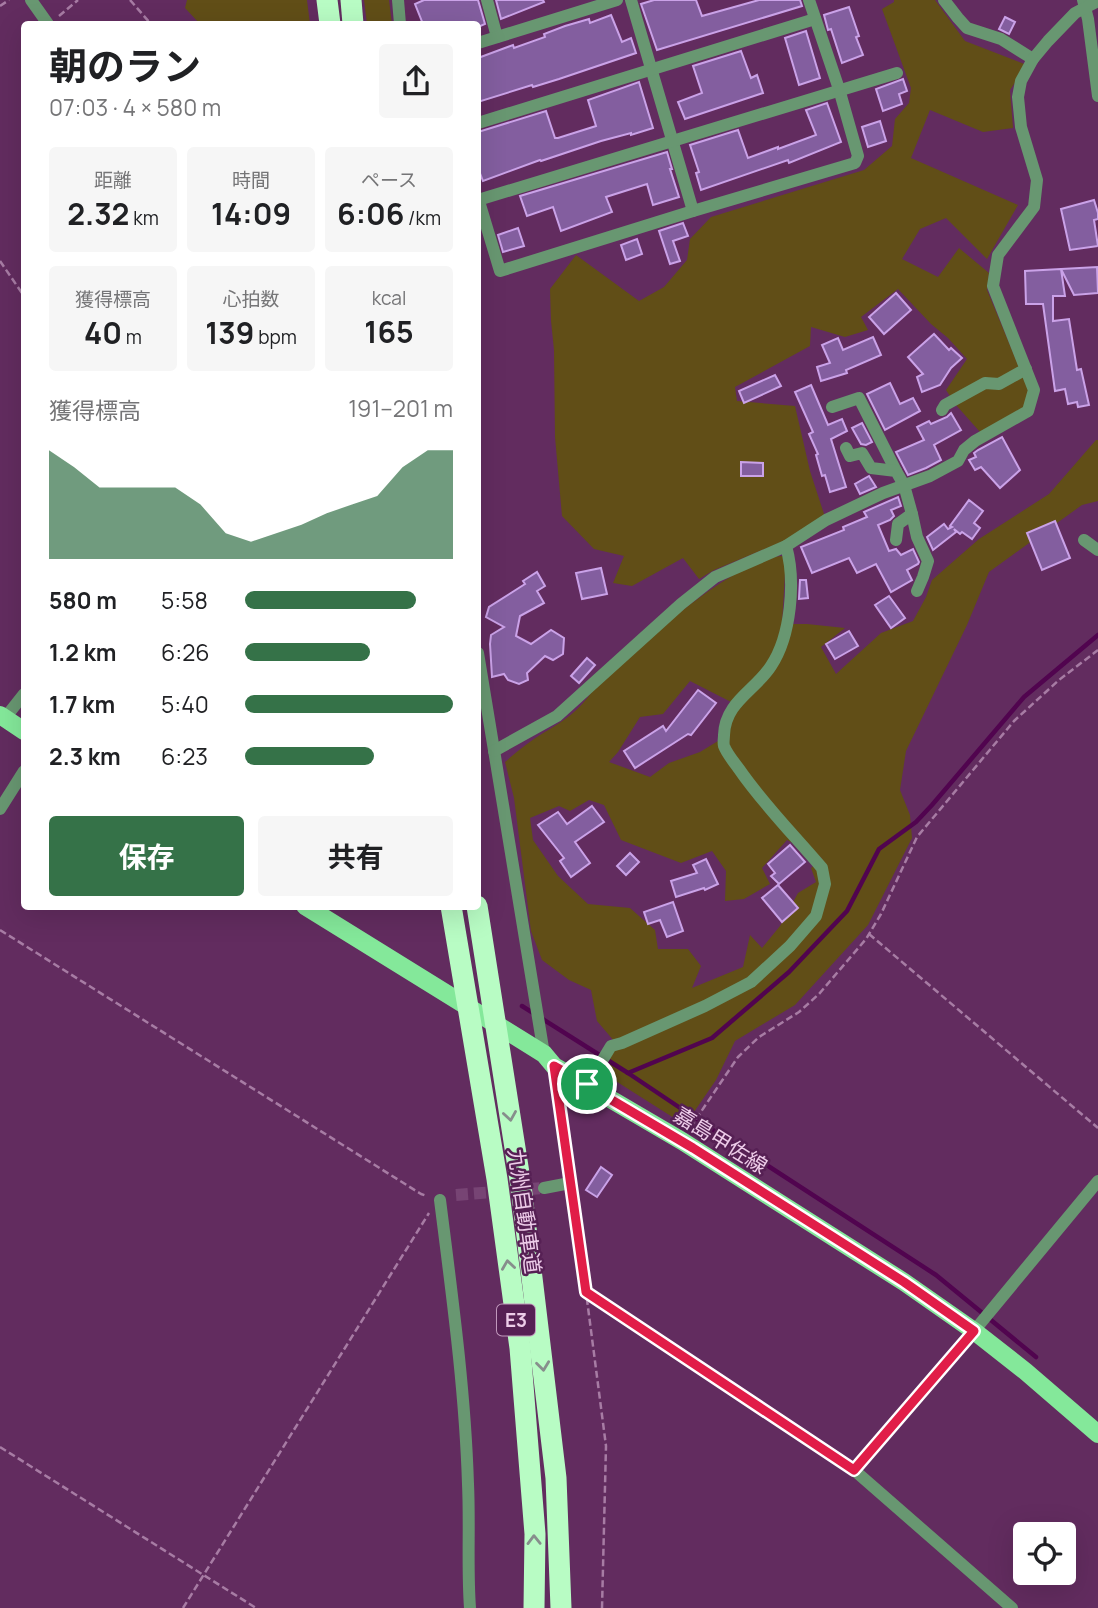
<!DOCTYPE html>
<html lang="ja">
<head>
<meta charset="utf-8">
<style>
	:root { --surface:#fff; --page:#f6f6f6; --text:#202124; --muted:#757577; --accent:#357248 }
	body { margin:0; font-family:Manrope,"Noto Sans JP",sans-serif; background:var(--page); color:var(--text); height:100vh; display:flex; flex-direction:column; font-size:26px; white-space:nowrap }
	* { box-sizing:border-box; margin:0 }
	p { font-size:23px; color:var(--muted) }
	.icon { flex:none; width:38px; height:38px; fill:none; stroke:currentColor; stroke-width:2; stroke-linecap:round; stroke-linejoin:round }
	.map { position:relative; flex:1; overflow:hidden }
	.sheet { position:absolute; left:21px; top:21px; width:460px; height:889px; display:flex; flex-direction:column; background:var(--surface); border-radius:7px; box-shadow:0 7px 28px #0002 }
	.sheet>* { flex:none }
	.fabs { position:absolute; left:1013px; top:1522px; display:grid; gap:14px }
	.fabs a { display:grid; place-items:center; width:63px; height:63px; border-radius:7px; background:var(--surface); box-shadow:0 7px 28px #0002; font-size:35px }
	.pin { position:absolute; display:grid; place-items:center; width:60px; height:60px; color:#fff; margin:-30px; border:4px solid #fff; border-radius:50%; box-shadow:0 2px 7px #0007 }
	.round { display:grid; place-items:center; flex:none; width:74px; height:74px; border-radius:7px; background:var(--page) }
	.summary { display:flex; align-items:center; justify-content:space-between; height:119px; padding:0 28px }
	h1 { font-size:38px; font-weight:700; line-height:52px }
	.metrics { display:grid; grid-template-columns:repeat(3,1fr); gap:10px; height:119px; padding:7px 28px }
	.metrics div { display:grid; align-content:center; border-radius:7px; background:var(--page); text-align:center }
	.metrics b { font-size:30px; font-weight:700 }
	.metrics small { font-size:19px; font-weight:400 }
	.metrics p { font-size:19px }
	.chart { height:196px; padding:14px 28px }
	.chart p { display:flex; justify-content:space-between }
	.chart svg { width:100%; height:126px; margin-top:7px; fill:var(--accent); opacity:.7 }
	.button { display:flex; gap:14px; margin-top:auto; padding:14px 28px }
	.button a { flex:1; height:80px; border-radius:7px; background:var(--accent); color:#fff; font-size:28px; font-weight:700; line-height:80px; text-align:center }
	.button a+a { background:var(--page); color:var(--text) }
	ul { padding:0 28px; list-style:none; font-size:23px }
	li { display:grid; grid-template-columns:112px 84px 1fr; align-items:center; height:52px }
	li i { height:18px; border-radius:9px; background:var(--accent) }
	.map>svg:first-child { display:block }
	.green { fill:#614e17; fill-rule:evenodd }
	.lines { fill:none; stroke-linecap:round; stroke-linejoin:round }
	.stream { stroke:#51044f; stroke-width:4.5 }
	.building { fill:#835e9f; stroke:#caa2e8; stroke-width:2 }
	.minor-tunnel { stroke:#774474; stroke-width:12; stroke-dasharray:12 6; stroke-linecap:butt }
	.path { stroke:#a77ca4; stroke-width:2.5; stroke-dasharray:7 3.5; stroke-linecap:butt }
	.minor { stroke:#689771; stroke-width:12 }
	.major { stroke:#84e89a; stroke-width:18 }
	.highway { stroke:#b8fcc4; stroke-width:21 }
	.oneway { stroke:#878e8c }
	.route-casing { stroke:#fff; stroke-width:14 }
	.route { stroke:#e11d48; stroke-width:9 }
	.labels { text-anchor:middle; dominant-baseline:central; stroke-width:5; stroke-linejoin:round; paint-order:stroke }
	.shield { fill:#562054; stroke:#c098bc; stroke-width:2 }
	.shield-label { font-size:19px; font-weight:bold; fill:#edcce9 }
	.street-label { font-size:21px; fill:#edcce9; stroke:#562054 }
</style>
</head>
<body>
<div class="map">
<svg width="1098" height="1608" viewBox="0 0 1098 1608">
	<rect width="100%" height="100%" fill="#622c5f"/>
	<g class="green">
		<path d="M187,0H307L310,24H200L185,8Z"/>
		<path d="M364,0H389L392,24H367Z"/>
		<path d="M894,0H935L965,41L1027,65L1010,90L1013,128L983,132L930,110L911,158L1018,205L987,259L946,218L920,229L902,259L938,277L959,248L989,273L987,290L1028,389V407L980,432L956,405L946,390L967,359L948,338L931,324L898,289L861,317L868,330L845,337L811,327L810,346L735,387L737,401L795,406L810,471L825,517L789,539L714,570L699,579L683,558L632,586L613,583L624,556L594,549L562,516L555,437L554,350L551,321L550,289L576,255L639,301L664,287L687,260L690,239L711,217L864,170L892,146L895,119L909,103L911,88L882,9L894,2Z"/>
		<path d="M1096,440H1098V501L1082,505L989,572L967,625L906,751L900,790L910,815L912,838L868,925L795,1005L735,1041L716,1080L685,1125L603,1073L614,1041L597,1021L591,990L569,980L542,960L531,931L514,798L505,762C514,754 524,746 534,739C547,730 562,723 574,712C584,704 590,693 599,684C632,651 740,553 786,556L782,624H807L845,628L821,647L836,674L881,633L913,621L926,597L932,580L979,539L1049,494ZM690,681L735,704L718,741L700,752L669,763L650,777L609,762L618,752L640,717L663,714ZM589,800L604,805L621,840L681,863L712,851L726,871L725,901L744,899L770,884L762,868L787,840L822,858L811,868L816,882L798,893L780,926L762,948L750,935L743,967L692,988L701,966L688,949H658L655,930L630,908L588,904L558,876L533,840L530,818L559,806L570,811Z"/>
	</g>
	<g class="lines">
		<g class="stream">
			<path d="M522,1006L628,1073L712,1038L789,972L847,911L879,849L916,822L932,805L1024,697L1098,635"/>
			<path d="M628,1073L722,1136L936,1275L1036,1357"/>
		</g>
	</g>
	<g class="building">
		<path d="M424,0H478L485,24L478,27V24H423L415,4Z"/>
		<path d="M496,0H543L544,2L501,19Z"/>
		<path d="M654,0H696L702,16L759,0H800L802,6L657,50L641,4Z"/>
		<path d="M849,7L859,36L856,37L863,55L842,63L831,29L828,30L824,15Z"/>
		<path d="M611,15L622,42L631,38L636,53L559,79L533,87L532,85L478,102V58L513,45L514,48L545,37L544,34L565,26L589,19L590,23Z"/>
		<path d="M1005,17L1015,22L1009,34L999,29Z"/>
		<path d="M806,31L820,78L799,85L785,38Z"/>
		<path d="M741,51L751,78L757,75L763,93L685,119L678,102L702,93L693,66Z"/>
		<path d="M903,79L907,91L899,94L902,104L883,111L876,89Z"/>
		<path d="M639,82L653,128L631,135V133L601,141L541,161L540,160L483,181L478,168V132L546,111L555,138H558L596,126L588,100Z"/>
		<path d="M827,103L841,142L789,163L788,160L701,190L696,173L699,172L690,145L738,130L748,158L778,147V149L816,135L806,110Z"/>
		<path d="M880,121L886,141L868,147L862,127Z"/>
		<path d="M667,152L672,169H670L679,197L653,205L647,184L606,197L612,212L561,231L553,207L527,216L520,196Z"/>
		<path d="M1094,200L1098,213V219L1094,220L1098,246L1070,250L1061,209Z"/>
		<path d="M683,223L688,236L673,241L680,261L670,264L659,231Z"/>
		<path d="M518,228L524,246L503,252L498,235Z"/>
		<path d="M637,239L642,254L626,260L621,245Z"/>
		<path d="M1097,267L1098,293L1074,295L1061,269L1065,296H1053V321L1069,319L1077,370L1081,369L1089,405L1078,407L1077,402L1068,404L1065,389L1055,391L1043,304H1026L1025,271Z"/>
		<path d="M896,293L911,310L884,334L869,317Z"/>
		<path d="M934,334L949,350L951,348L962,358L951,368L940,385L922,392L917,377L923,374L908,357Z"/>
		<path d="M873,337L881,355L846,370L847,373L821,381L817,367L830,363L822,345L838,338L843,350Z"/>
		<path d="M775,375L781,386L744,403L739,391Z"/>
		<path d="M890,383L900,404L913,398L920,411L885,430L867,394Z"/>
		<path d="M811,385L828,425L842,419L847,431L831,439L846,487L830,492L825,475L822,476L816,455L818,454L809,434L813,432L795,392Z"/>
		<path d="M951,413L961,430L934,445L941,460L926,468L908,475L896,452L924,440L917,427L929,421L931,424L947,417Z"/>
		<path d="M862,423L872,442L866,445L861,444L852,428Z"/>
		<path d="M1002,437L1020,470L1000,488L981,467L975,470L969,460L976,457L974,453L978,450Z"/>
		<path d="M741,462L763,463V476H741Z"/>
		<path d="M869,476L876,487L860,494L855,484Z"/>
		<path d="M898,497L901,506L891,510L894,516L890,520L878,525L889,551L896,549L901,555L913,549L919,562L918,564L907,570L912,580L891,592L876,564L857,573L849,558L812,573L801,547L844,530L843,527L867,517L864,512Z"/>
		<path d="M969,500L983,511L974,523L980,528L972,539L962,532L960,534L954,529L956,532L933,550L927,537L944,524L948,529L952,527L950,526Z"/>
		<path d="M1055,521L1070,558L1042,570L1027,533Z"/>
		<path d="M601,568L607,594L582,599L576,573Z"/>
		<path d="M537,572L545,586L537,591L544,603L520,616L516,636L531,644L551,630L564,638L563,654L553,660L545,656L527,673L528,680L519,684L508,680L504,674L492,677L490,644L491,635L504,627L486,617L489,607L525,584L523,581Z"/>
		<path d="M800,580H806L808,598L799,599Z"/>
		<path d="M889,596L905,618L891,628L875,605Z"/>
		<path d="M849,631L858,646L835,659L826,644Z"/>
		<path d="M587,658L595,665L579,683L571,676Z"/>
		<path d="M698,690L716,703L691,735L688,734L635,768L624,751L663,726L666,731Z"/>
		<path d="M592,806L604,822L575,842L590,863L571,877L560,861L564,858L538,825L558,812L567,824Z"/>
		<path d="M790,845L805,862L779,884L771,876L775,873L768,864Z"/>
		<path d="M630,853L639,862L626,875L617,866Z"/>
		<path d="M706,859L718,884L705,890L704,888L676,897L671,881L697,873L693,865Z"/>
		<path d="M778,885L798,908L782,922L762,898Z"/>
		<path d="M673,902L683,931L667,937L660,920L648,924L644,912Z"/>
		<path d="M601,1167L612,1175L597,1197L586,1190Z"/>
	</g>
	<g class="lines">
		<path class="minor-tunnel" d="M456,1195L544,1188"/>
		<g class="path">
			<path d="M130,0L151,24"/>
			<path d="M0,6L9,0"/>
			<path d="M59,16L78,0"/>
			<path d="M0,261L24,296"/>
			<path d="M0,930L421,1194L427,1196"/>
			<path d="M869,934L1098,1128"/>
			<path d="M557,1087L568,1170"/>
			<path d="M690,1128L738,1057L759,1037L799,1012L819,994L866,939L881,914L917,837L1014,721L1059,680L1098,650"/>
			<path d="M572,1194L586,1292L606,1446L602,1608"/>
			<path d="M587,1293L844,1464"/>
			<path d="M0,1447L256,1608"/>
			<path d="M862,1462L965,1342"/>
			<path d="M183,1608L429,1213"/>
		</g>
		<g class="minor">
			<path d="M31,0L48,24"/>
			<path d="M398,0L400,24"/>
			<path d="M487,0L497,37"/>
			<path d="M631,0L693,211"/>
			<path d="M944,0L958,18L967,28L1001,39L1033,59"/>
			<path d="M1083,0L1088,19L1098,96"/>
			<path d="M478,43L617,0"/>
			<path d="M478,123L815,19"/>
			<path d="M478,198L500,271L693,211L855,163L858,156L839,89L809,0"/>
			<path d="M478,200L897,73"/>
			<path d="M832,407L859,398L896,471"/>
			<path d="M942,410L945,405L985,383L999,384L1026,369"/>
			<path d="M846,448L850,456L862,453L871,468L896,471L904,485L912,514L898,524L896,540"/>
			<path d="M912,514L917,537L928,561L923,577L917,591"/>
			<path d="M1084,540L1098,550"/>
			<path d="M478,653L544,1054"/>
			<path d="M5,718L24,694"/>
			<path d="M494,751L557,716L681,604L715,577L786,546L826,520L883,493L930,476L958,461L964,450L975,441L1028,411L1034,390L993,286L998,255L1034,207L1037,180L1021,127L1018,97L1021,81L1033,59L1048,41L1075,13L1098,1"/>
			<path d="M0,809L24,771"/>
			<path d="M588,1084L611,1046L622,1043L705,1006L751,982L790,946L816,916L825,884L822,868C794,835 763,804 739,769C734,762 727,754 724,746C723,743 724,738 724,735C725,702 755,691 771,666C791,636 796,581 786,546"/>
			<path d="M544,1188L570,1183"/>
			<path d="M440,1200C452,1295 465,1389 468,1484C470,1526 467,1567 470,1608"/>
			<path d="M974,1331L1098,1181"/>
			<path d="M854,1470L1012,1608"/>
		</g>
		<g class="major">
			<path d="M0,715L24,731"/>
			<path d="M305,906L544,1054L554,1066L682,1141L904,1282L974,1331L1025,1371L1098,1434"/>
		</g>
		<g class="highway">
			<path d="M327,0L330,24"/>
			<path d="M351,0L353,24"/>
			<path d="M451,906L497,1179L520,1348L535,1534L534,1608"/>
			<path d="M477,906L521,1186L556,1478L561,1608"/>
		</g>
	</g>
	<defs><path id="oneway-chevron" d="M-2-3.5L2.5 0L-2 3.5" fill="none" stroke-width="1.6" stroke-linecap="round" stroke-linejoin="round" transform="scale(1.75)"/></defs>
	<g class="oneway">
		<use href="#oneway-chevron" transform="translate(510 1116) rotate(81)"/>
		<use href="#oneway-chevron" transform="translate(508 1265) rotate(-98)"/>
		<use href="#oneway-chevron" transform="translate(543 1366) rotate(83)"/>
		<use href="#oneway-chevron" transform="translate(534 1540) rotate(-91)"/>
	</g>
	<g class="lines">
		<g class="route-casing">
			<path id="route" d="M554,1066L693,1148L904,1282L974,1331L854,1470L586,1292Z"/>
		</g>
		<use href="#route" class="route"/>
	</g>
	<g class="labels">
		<rect class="shield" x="497" y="1304.5" width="38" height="31" rx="5"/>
		<g class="shield-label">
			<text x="516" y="1320">E3</text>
		</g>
		<g class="street-label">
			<text transform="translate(721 1140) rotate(32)">嘉島甲佐線</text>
			<text transform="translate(525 1211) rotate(82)">九州自動車道</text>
		</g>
	</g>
</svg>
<div class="fabs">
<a><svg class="icon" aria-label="locate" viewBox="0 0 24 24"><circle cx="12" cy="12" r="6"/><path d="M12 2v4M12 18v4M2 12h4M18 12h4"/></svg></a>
</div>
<div class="pin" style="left:587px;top:1084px;background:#1e9e55"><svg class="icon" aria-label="arrive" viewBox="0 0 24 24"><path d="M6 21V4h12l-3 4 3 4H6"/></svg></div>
<section class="sheet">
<div class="summary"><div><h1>朝のラン</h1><p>07:03 · 4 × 580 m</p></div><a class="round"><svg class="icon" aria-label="share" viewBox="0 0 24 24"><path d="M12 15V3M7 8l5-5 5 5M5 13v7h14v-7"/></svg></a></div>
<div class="metrics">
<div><p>距離</p><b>2.32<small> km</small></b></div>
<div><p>時間</p><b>14:09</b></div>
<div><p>ペース</p><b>6:06<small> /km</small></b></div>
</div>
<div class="metrics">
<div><p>獲得標高</p><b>40<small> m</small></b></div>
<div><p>心拍数</p><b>139<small> bpm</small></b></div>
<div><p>kcal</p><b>165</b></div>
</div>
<div class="chart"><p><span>獲得標高</span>191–201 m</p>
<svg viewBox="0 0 160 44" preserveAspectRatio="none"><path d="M0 44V6L10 12L20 19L30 19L40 19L50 19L60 25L70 35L80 38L90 35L100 32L110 28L120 25L130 22L140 12L150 6L160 6V44z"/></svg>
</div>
<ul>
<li><b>580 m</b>5:58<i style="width:82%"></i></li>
<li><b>1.2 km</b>6:26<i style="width:60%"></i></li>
<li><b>1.7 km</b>5:40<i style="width:100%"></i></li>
<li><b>2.3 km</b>6:23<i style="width:62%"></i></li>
</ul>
<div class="button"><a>保存</a><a>共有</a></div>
</section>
</div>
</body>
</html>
